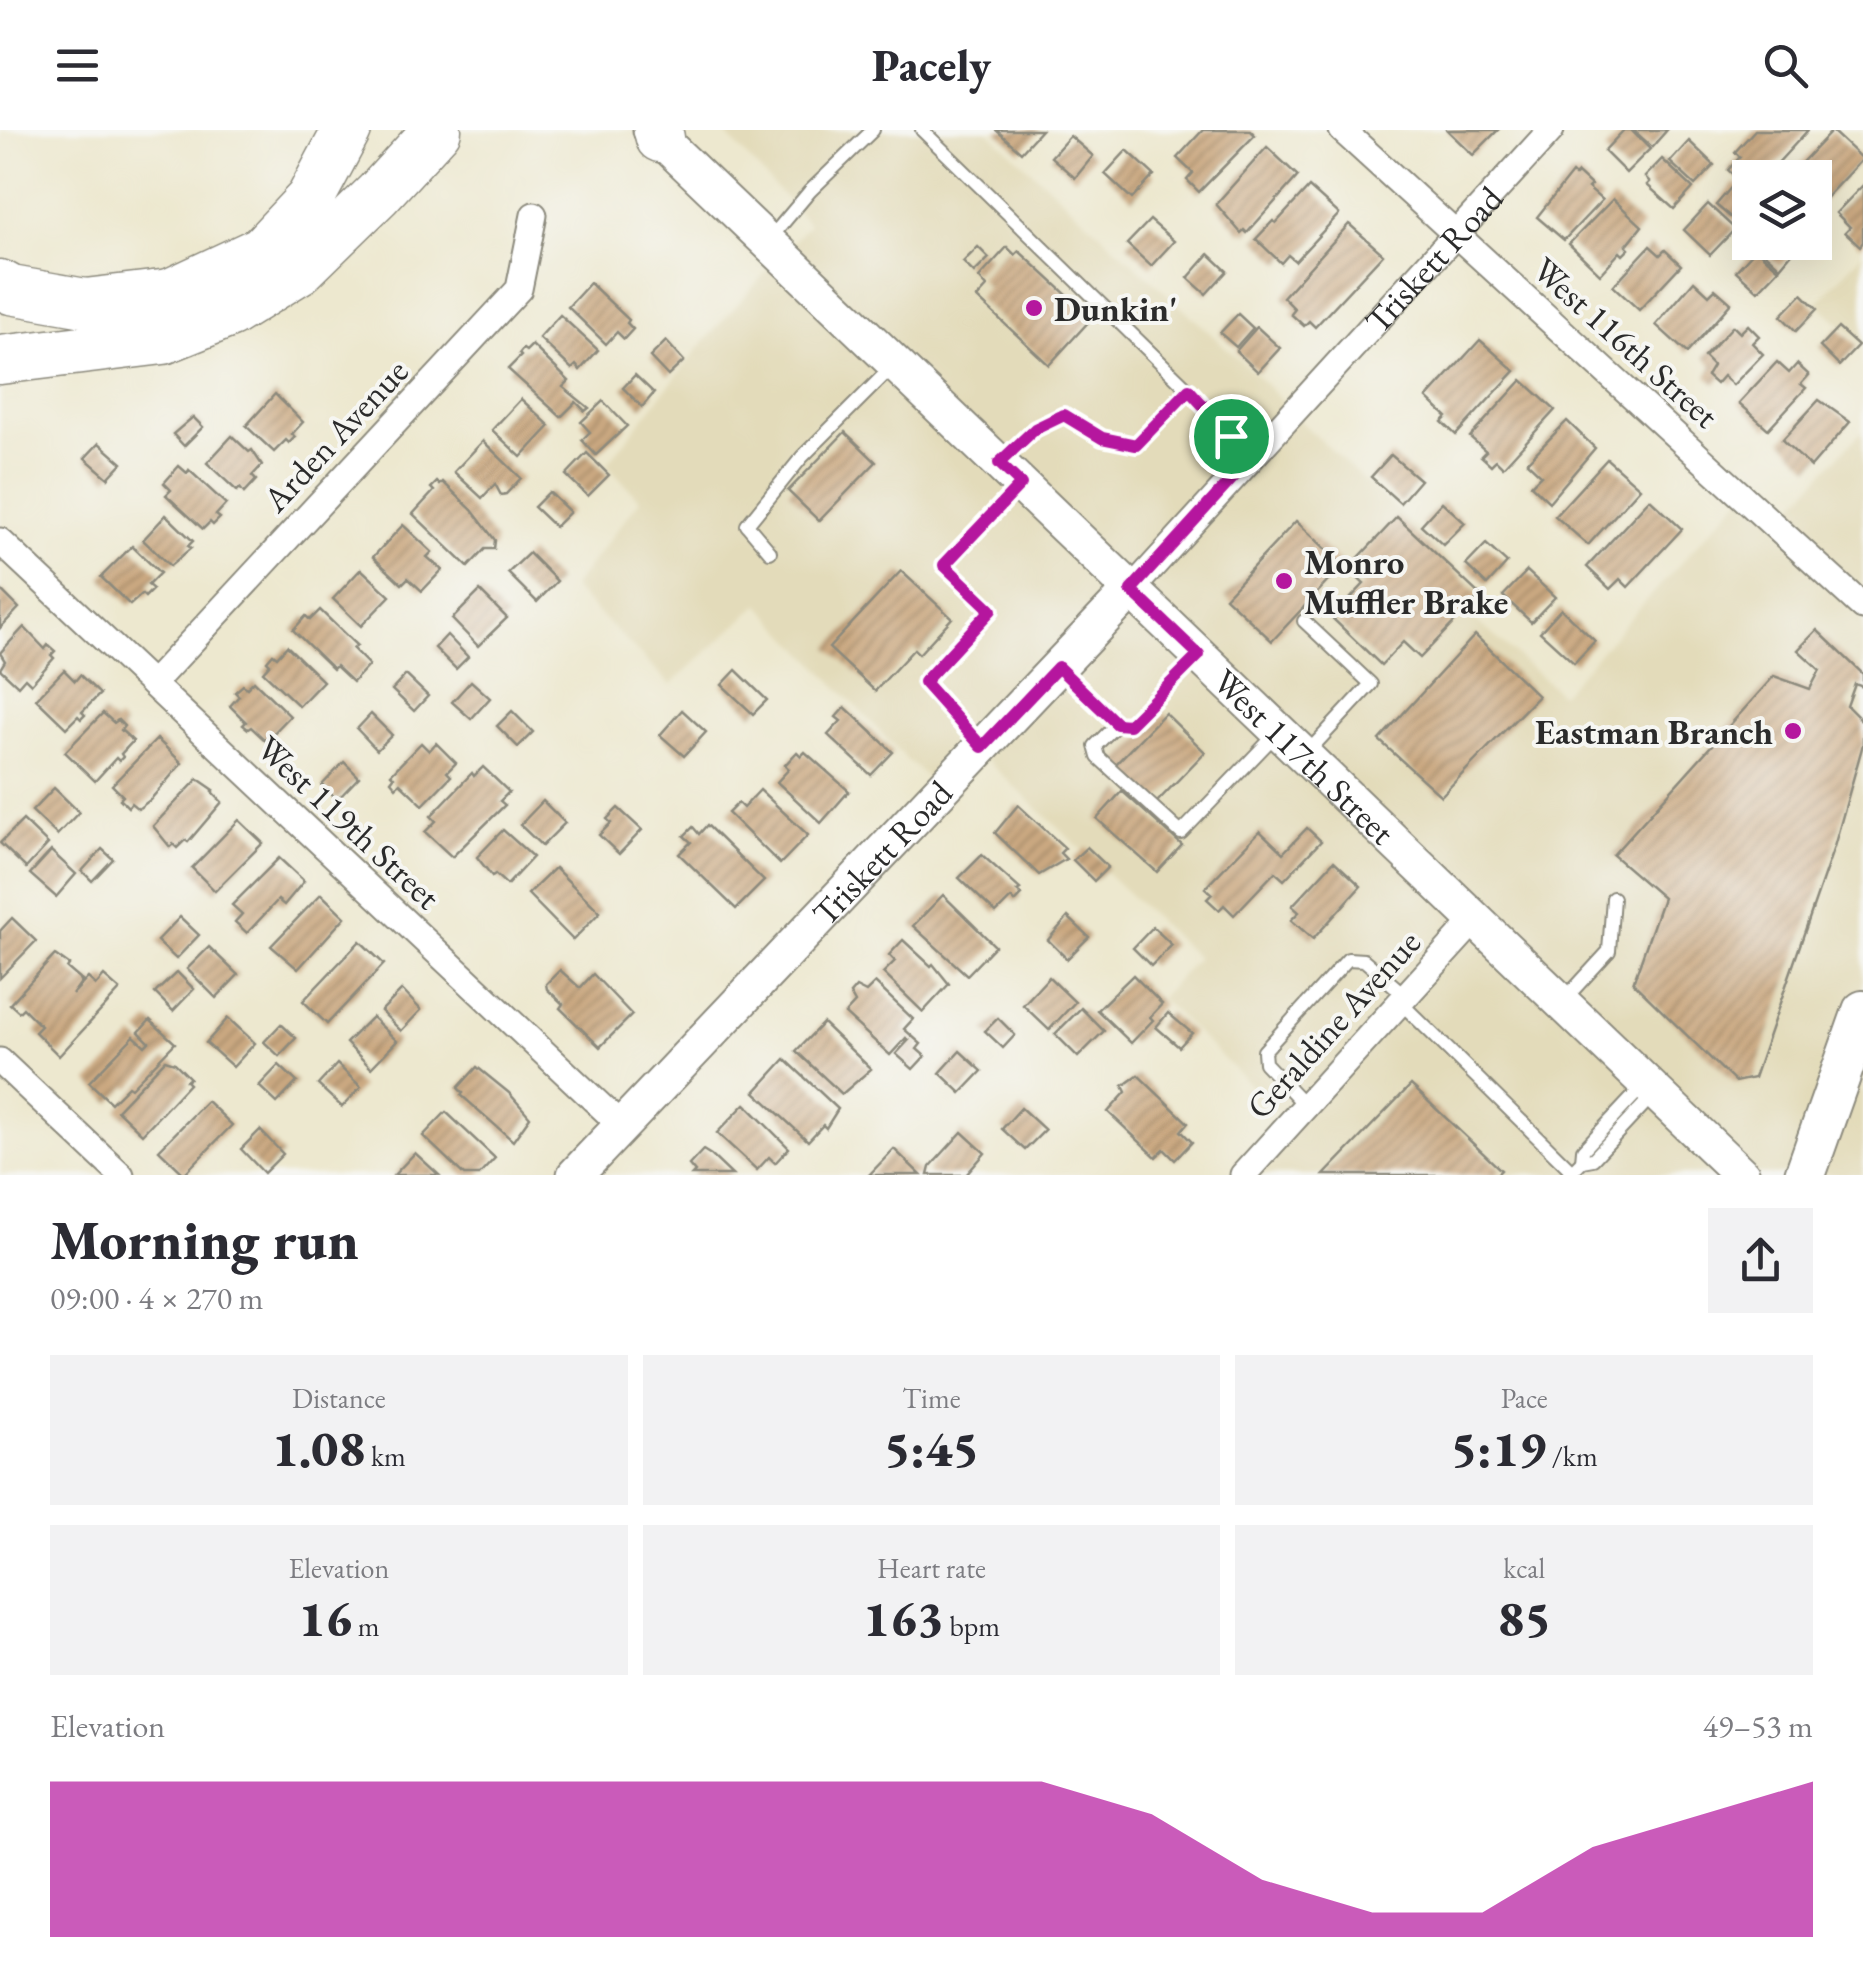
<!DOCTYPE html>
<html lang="en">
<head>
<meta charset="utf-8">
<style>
	:root { --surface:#fff; --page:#f2f2f3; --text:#2b2b33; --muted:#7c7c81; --accent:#b5179e }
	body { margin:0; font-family:"EB Garamond",serif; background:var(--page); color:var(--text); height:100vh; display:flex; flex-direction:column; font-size:38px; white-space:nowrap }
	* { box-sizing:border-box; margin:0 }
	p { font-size:32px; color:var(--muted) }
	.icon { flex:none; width:55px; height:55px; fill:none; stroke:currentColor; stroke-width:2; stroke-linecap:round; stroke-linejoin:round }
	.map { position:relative; height:1045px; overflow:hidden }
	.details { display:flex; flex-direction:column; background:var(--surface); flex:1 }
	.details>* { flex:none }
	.controls { position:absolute; left:1732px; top:30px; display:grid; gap:20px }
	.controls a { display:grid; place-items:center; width:100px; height:100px; border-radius:0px; background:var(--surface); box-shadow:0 10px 40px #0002; font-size:50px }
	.pin { position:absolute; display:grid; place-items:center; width:85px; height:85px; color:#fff; margin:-42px; border:5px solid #fff; border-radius:50%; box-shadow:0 2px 10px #0007 }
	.round { display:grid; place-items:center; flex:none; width:105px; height:105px; border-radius:0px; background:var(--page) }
	.overview { display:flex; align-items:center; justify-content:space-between; height:170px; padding:0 50px }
	h1 { font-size:55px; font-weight:800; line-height:75px }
	.metrics { display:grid; grid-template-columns:repeat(3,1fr); gap:15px; height:170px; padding:10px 50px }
	.metrics div { display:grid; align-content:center; border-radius:0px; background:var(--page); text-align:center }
	.metrics b { font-size:50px; font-weight:800 }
	.metrics small { font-size:28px; font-weight:400 }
	.metrics p { font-size:28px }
	.chart { height:280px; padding:20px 50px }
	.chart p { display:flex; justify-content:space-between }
	.chart svg { width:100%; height:180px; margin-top:10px; fill:var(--accent); opacity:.7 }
	header { display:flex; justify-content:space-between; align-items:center; height:130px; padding:0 50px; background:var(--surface); font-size:45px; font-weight:800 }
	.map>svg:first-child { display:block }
	.built { fill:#e3dbba }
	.building { fill:url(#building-hatch) }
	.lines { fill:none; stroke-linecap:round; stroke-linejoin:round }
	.lane-casing { stroke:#8c8a7d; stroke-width:16 }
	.street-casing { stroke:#8c8a7d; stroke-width:29 }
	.secondary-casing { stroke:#8c8a7d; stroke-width:39 }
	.primary-casing { stroke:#8c8a7d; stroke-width:44 }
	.highway-casing { stroke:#8c8a7d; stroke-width:51 }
	.lane { stroke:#fff; stroke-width:12 }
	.street { stroke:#fff; stroke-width:25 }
	.secondary { stroke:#fff; stroke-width:35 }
	.primary { stroke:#fff; stroke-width:40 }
	.highway { stroke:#fff; stroke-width:48 }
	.route-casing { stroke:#fff; stroke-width:20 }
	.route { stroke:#b5179e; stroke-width:12 }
	.poi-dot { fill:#b5179e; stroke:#f6f6f2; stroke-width:4 }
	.labels { text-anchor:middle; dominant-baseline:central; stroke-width:8; stroke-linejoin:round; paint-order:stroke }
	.street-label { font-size:35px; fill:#2b2b2b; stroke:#f6f6f2 }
	.poi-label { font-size:35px; font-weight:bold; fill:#2b2b2b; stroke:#f6f6f2; text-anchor:start }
</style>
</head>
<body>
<header><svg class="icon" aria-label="menu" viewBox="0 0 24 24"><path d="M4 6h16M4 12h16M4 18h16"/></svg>Pacely<svg class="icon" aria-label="search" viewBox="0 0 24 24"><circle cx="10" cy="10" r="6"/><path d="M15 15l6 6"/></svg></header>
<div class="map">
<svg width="1863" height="1045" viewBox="0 0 1863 1045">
	<defs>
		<pattern id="building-hatch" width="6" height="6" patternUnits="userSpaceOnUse" patternTransform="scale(2.5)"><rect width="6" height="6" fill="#cba981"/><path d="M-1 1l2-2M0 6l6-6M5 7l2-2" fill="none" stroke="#a58a6a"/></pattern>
	</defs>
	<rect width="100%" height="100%" fill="#f6f6f2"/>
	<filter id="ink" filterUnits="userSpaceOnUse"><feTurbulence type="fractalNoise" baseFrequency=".01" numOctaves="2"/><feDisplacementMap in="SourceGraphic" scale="20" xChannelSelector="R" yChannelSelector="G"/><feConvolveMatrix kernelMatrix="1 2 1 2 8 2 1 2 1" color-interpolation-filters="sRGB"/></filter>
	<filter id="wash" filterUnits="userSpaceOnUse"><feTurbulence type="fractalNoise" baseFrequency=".0048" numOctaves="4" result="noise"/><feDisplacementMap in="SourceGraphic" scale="40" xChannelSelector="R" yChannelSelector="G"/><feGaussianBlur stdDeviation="2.25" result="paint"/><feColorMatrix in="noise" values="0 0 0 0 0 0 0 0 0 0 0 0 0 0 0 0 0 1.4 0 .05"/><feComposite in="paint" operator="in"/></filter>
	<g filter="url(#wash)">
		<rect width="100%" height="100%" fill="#ede8cf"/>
		<g class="built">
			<path d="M722,0H987L1265,253L1305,296L1489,466L1472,487L1561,564L1752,355L1786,383L1863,300V1045H1255L1297,1000L1160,868L1197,828L986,630L950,668L904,627L759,474L671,555L572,458L640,370L607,334L702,214L809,94Z"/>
			<path d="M1863,123V215L1817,173Z"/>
		</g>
		<g id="blocks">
			<g class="building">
				<path d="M996,0H1041L1021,22Z"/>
				<path d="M1203,0H1250L1255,5L1199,62L1187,50L1193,43L1177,28Z"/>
				<path d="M1447,0H1498L1473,25Z"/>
				<path d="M1624,0H1631L1650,19L1626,43L1604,21Z"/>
				<path d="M1633,0H1667L1652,17Z"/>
				<path d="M1755,0H1808L1764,48L1756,41L1743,54L1728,40L1740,27L1735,22Z"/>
				<path d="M1832,1L1862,29L1815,79V48H1787Z"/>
				<path d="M1070,6L1093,26L1075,48L1051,27Z"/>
				<path d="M1689,11L1714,35L1695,55L1670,32Z"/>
				<path d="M1267,17L1298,46L1247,103L1244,100L1241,103L1216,74Z"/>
				<path d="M1127,20L1154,45L1132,69L1105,44Z"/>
				<path d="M1662,29L1693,58L1674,79L1647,55L1650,52L1645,47Z"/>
				<path d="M1572,43L1575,46L1578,43L1591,55L1588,58L1602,70L1564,110L1537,87Z"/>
				<path d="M1735,53L1750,66V85L1741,96L1716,75Z"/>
				<path d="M1863,55V112L1860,116L1845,102L1850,97L1836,83Z"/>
				<path d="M1309,57L1339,84L1295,131L1288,125L1281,133L1256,109L1273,91L1276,93Z"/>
				<path d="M1613,69L1642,96L1626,116L1629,119L1623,125L1620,122L1600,144L1569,114Z"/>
				<path d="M1708,74L1735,99L1710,125L1684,100Z"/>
				<path d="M1150,90L1174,111L1151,136L1127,114Z"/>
				<path d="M1349,94L1383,124L1315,197L1309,191L1304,196L1291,184L1295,179L1283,167Z"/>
				<path d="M1762,112H1801L1780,137L1758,117Z"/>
				<path d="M1650,116L1660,125L1665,120L1681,135L1639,180L1613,156Z"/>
				<path d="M978,117L989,128L974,143L963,132Z"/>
				<path d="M1007,117L1015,125L1019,121L1092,188L1049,235L977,168L987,157L979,148Z"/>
				<path d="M1756,119L1779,139L1758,161L1736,141Z"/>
				<path d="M1209,124L1227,141L1206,164L1188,148Z"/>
				<path d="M1694,151L1709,165L1715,159L1731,173L1687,223L1656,195Z"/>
				<path d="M590,153L629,190L627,193L633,199L624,209L617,202L606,214L568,177Z"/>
				<path d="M1802,164L1817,179L1796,201L1781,186Z"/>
				<path d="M1238,184L1253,198L1236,217L1220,203Z"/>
				<path d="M560,185L598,220L580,240L576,235L572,239L539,208Z"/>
				<path d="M1748,195L1759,206L1752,213L1763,224L1733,255L1723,246L1716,254L1707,246L1713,236L1704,227L1733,196L1740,203Z"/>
				<path d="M1257,197L1280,218L1258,242L1236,221Z"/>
				<path d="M1838,198L1858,216L1839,236L1820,217Z"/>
				<path d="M1480,210L1515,241L1456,305L1442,292L1447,287L1427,268Z"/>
				<path d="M666,211L684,231L668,246L650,227Z"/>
				<path d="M532,215L569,251L563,257L589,278L585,281L576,272L561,287L508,239L521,226L519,224L523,219L526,221Z"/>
				<path d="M1777,232L1789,243L1797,234L1809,245L1801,254L1806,258L1768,299L1739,273Z"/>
				<path d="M635,245L654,263L642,277L623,258Z"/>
				<path d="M1522,250L1555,280L1503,337L1496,330L1491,335L1481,326L1486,321L1470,307Z"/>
				<path d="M275,264L303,292L292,304L295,307L289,313L286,310L274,322L246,296Z"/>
				<path d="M521,269L550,296L521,327L492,300Z"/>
				<path d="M1819,270L1850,292L1811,337L1782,310Z"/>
				<path d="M603,271L627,296L596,325L582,310L590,302L581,292Z"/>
				<path d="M193,287L203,297L184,316L173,304Z"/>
				<path d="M1567,291L1595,318L1549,372L1531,355L1541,345L1527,332Z"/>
				<path d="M845,302L876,332L819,391L788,361Z"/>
				<path d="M232,306L249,322L252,320L262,335L252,346L256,350L244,363L240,358L237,361L207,333Z"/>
				<path d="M483,311L521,348L506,364L501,365L495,354L482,368L454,342Z"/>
				<path d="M99,313L122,333L108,348L85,328Z"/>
				<path d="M587,323L609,345L588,366L566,345Z"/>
				<path d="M1391,325L1420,350L1400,373L1371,347Z"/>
				<path d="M1607,329L1640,358L1588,415L1555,386Z"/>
				<path d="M179,336L187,343L189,340L226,374L216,385L220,388L213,395L210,392L203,399L166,365L171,360L164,353Z"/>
				<path d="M437,352L440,355L443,352L472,380L495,410L494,419H485L468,437L413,384L434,361L431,358Z"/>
				<path d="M549,362L570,382L555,397L534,377Z"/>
				<path d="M1650,369L1682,399L1628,457L1620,449L1610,459L1587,437Z"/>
				<path d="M1442,372L1465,393L1443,415L1421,395Z"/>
				<path d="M166,385L193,411L188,416L191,418L170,436L143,410Z"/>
				<path d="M1397,387L1480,465L1420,528L1403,512L1381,535L1332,488L1364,454L1348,439Z"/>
				<path d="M1296,391L1343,435L1272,511L1225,467Z"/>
				<path d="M403,395L432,422L427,427L442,440L422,461L408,448L402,454L373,427Z"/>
				<path d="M1486,414L1507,433L1487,455L1466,435Z"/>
				<path d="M132,416L160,443L148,455L153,459L145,467L142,464L130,475L101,447Z"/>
				<path d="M529,423L557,451L537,472L508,443Z"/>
				<path d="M361,439L390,466L361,496L333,469Z"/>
				<path d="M901,441L952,488L919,524L914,519L875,561L829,518Z"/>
				<path d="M1527,441L1555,467L1531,492L1503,466Z"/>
				<path d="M0,459L19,478L0,498Z"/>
				<path d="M480,461L507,488L478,516L452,489Z"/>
				<path d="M1561,479L1595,511L1574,533L1540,502Z"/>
				<path d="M320,480L357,516L353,519L369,535L353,552L336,536L333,539L293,500L306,486L310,490Z"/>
				<path d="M24,497L45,519L48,515L55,521L51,525L54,528L31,554L25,548L18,556L0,539L5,531L0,523Z"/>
				<path d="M1817,500L1863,544V557L1855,554L1847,576L1863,592V614L1834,717L1754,948L1735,952L1633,853L1663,768L1613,725L1774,546L1810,559L1820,540L1798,520Z"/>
				<path d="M447,505L468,527L456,539L435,518Z"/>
				<path d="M1475,505L1538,566L1441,666L1379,610Z"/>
				<path d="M287,516L323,551L299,576L263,542L270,534L267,531L273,524L277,527Z"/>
				<path d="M64,540L75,551L80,545L100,564L82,582L85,585L81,589L78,586L66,598L36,569Z"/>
				<path d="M736,540L767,570L753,584L722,555Z"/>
				<path d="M406,545L428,566L414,581L392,560Z"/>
				<path d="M254,551L290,586L266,611L251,597L248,599L243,595L246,592L230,576L239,566L235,562L243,555L247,558Z"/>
				<path d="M471,551L490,568L471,589L452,572Z"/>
				<path d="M845,577L893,622L871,645L828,605L841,591L836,587Z"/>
				<path d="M682,580L706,602L684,626L660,605Z"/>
				<path d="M512,581L533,602L518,617L497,596Z"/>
				<path d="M103,583L114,593L118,590L124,596L121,600L133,611L121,624L123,627L119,631L116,628L95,651L65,622Z"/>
				<path d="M1165,583L1205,622L1154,675L1114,636Z"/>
				<path d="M371,584L392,605L377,620L357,599Z"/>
				<path d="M157,609L182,633L150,670L138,679L131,673L128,677L120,669L123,666L112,655Z"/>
				<path d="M421,613L429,621L436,613L456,633L447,642L451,646L423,675L400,653L396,657L391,651L394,647L391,644Z"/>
				<path d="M797,622L801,626L805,622L849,661L821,693L777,652L789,639L785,635Z"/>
				<path d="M344,632L359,647L337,670L322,655Z"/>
				<path d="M483,637L509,662L500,671L505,675L452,727L425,702L436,691L431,686L472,643L474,646Z"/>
				<path d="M198,649L214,660L212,662L222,672L188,712L185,710L177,718L173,714L170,717L153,696Z"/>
				<path d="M54,658L79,682L57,705L32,681Z"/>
				<path d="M760,660L808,705L780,734L728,683L738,673L743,678Z"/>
				<path d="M1122,661L1182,715L1157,742L1097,689Z"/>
				<path d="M543,671L565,693L542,716L520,695Z"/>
				<path d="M1018,675L1065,718L1060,723L1066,729L1039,745L995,703Z"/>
				<path d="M618,678L642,700L619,724L599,705L611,693L607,689Z"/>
				<path d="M23,690L48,714L26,738L0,713Z"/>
				<path d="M239,690L263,713L215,761L192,738Z"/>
				<path d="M707,695L764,751L736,779L679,724L691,712L684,706L693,697L699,704Z"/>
				<path d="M1307,698L1321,711L1284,750L1275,742L1234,785L1224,775L1219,780L1207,769L1212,764L1205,758L1260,701L1283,723Z"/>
				<path d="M503,700L533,727L507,755L495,744L492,746L477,727Z"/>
				<path d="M1087,717L1108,737L1094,751L1073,730Z"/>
				<path d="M102,719L113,729L92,751L82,741Z"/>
				<path d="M51,721L76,744L56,767L30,744Z"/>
				<path d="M982,725L1020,759L1017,761L1022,765L1015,772L1011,768L996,783L959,748Z"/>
				<path d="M279,728L304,751L284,775L278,770L247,803L235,792L242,784L232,775Z"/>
				<path d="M1334,731L1361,756L1313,809L1291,790L1299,782L1292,776Z"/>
				<path d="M555,738L600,782L573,810L528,764Z"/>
				<path d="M321,764L345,787L298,839L271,816Z"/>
				<path d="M943,765L995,816L967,845L913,796Z"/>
				<path d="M180,787L199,805L176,829L157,811Z"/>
				<path d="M1068,787L1089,807L1067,829L1048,810Z"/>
				<path d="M12,788L36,811L0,848V801Z"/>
				<path d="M1153,797L1172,815L1151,836L1133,818Z"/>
				<path d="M903,810L931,836L933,834L949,854L923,882L883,843L895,831L889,825Z"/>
				<path d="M360,811L384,834L327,894L303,871Z"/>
				<path d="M209,817L238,845L216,868L187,839Z"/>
				<path d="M55,825L69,835L67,838L82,851L72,865L88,848L96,855L104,846L120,860L59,926L35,902L41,896L23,878L19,882L10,874Z"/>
				<path d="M560,840L580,858L593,844L632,885L600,917L560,878L563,874L547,859L546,854Z"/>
				<path d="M177,842L194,859L173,881L155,863Z"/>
				<path d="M1133,845L1162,874L1150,887L1153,890L1131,913L1097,880Z"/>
				<path d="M1049,847L1075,872L1049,900L1023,875Z"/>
				<path d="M875,853L913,889L904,899L921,914L917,919L925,926L913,939L896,924L909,910L906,908L890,925L845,884L855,873L850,864L856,857L866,862Z"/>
				<path d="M402,860L421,880L401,901L381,881Z"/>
				<path d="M1081,878L1104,901L1078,927L1055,904Z"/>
				<path d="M1168,883L1192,903L1179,917L1156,897Z"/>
				<path d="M372,887L397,911L371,938L346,913Z"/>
				<path d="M228,888L255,913L233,937L206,913Z"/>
				<path d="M998,888L1015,905L1003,918L985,901Z"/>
				<path d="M150,890L175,913L131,958L128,956L111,973L89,952L134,906L145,916L149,912L139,902Z"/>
				<path d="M823,893L871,939L842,964L796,921Z"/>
				<path d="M281,894L296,908L279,926L264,912Z"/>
				<path d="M960,921L982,941L961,963L940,943Z"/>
				<path d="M785,929L838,979L826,998L823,995L808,1011L755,962Z"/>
				<path d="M165,930L175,933L190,948L186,951L189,954L142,1004L117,980Z"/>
				<path d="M337,934L361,957L342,977L318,955Z"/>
				<path d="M279,935L297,952L277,973L259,956Z"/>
				<path d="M477,937L509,963L530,987L513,1011L461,965L463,963L458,958Z"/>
				<path d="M1138,945L1188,993L1181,1001L1192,1012L1175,1030L1164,1019L1156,1027L1108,982L1126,962L1123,956Z"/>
				<path d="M1411,955L1501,1040L1496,1045H1324Z"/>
				<path d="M207,971L232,995L184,1044L159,1020Z"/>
				<path d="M745,974L789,1018L775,1033L769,1027L757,1040L717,1003Z"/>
				<path d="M1021,978L1045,1000L1025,1020L1002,999Z"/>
				<path d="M446,982L495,1028L479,1045H464L423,1006Z"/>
				<path d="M260,1000L283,1024L264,1043L241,1019Z"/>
				<path d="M962,1002L985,1023L966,1045H928L930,1037Z"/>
				<path d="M894,1019L921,1045H869Z"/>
				<path d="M703,1020L711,1025L732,1045H692L695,1042L689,1035Z"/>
				<path d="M415,1023L439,1045H394Z"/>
			</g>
		</g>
	</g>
	<g filter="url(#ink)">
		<use href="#blocks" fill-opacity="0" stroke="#8c8a7d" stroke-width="2.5"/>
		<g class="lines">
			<g class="lane-casing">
				<g id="lane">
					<path d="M922,0L1189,260L1251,329"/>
					<path d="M768,111L810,61L873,0"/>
					<path d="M1001,331L1035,299L1065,285L1102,308L1136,315L1189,260"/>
					<path d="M770,422L747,395L802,327L894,235"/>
					<path d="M1304,491L1371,554L1305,625"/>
					<path d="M1060,539L1117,594L1129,595L1198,525"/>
					<path d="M1117,594L1095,616L1098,627L1181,703L1276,604"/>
					<path d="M980,615L923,552L991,480L945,435L1018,357"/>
					<path d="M1563,871L1609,821L1613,768"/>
					<path d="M1400,872L1572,1041"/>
					<path d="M1306,976L1265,933L1264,921L1348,829L1364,830L1406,866"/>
					<path d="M1582,1031L1583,1020L1645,954"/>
					<path d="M1568,1045L1582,1031L1593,1029L1652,966"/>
				</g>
			</g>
			<g class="street-casing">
				<g id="street">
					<path d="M1342,0L1863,477"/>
					<path d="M0,411L622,996"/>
					<path id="s1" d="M1131,460L1551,0"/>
					<path d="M152,554L519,159L534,85"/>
					<path d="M0,931L121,1045"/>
					<path d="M1243,1045L1475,790"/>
				</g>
			</g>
			<g class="secondary-casing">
				<g id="secondary">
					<path id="s2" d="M651,0L1742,1045"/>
					<path id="s3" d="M575,1045L1131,460"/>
				</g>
			</g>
			<g class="primary-casing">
				<path id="primary" d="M1805,1045L1863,881"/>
			</g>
			<g class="highway-casing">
				<g id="highway">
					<path d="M658,0L660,8"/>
					<path d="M0,154L11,160L85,173L170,163L262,120L310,69L347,0"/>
					<path d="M0,230L163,210L230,183L301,139L378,64L437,0"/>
				</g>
			</g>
			<use href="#lane" class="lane"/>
			<use href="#street" class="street"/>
			<use href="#secondary" class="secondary"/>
			<use href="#primary" class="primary"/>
			<use href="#highway" class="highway"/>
		</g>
	</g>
	<g class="lines" filter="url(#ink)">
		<g class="route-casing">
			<path id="route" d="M1189,260L1251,328L1131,460L1199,525L1129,595L1117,594L1058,537L982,617L924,552L991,480L944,435L1021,354L999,333L1035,299L1064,285L1102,308L1136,315Z"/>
		</g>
		<use href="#route" class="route"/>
	</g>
	<g class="poi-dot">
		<circle cx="1034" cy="178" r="10"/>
		<circle cx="1284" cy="451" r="10"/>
		<circle cx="1793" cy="601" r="10"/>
	</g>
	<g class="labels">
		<g class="street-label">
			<text stroke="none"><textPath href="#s1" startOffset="448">Triskett Road</textPath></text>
			<text transform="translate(1626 212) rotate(42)">West 116th Street</text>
			<text transform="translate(335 305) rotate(-47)">Arden Avenue</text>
			<text stroke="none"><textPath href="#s2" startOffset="905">West 117th Street</textPath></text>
			<text transform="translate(349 692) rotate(43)">West 119th Street</text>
			<text stroke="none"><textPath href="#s3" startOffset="445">Triskett Road</textPath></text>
			<text transform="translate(1333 894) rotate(-48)">Geraldine Avenue</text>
		</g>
		<g class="poi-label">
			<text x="1054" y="178">Dunkin'</text>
			<text x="1304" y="431">Monro<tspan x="1304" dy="40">Muffler Brake</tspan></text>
			<text x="1773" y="601" text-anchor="end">Eastman Branch</text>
		</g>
	</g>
</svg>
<div class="controls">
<a><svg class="icon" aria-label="layers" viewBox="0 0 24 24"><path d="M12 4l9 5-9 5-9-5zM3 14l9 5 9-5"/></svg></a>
</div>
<div class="pin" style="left:1231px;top:306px;background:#1e9e55"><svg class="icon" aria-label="arrive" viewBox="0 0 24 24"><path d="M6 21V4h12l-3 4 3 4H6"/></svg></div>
</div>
<section class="details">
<div class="overview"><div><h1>Morning run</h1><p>09:00 · 4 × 270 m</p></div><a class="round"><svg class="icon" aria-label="share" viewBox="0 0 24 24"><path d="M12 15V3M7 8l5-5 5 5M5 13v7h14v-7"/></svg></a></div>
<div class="metrics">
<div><p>Distance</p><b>1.08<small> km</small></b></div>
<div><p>Time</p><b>5:45</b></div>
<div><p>Pace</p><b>5:19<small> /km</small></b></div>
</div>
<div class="metrics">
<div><p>Elevation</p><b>16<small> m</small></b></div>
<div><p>Heart rate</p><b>163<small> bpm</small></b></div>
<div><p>kcal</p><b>85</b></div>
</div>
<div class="chart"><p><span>Elevation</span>49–53 m</p>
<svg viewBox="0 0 160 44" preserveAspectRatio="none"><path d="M0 44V6L10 6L20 6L30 6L40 6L50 6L60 6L70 6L80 6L90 6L100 14L110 30L120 38L130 38L140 22L150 14L160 6V44z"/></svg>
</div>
</section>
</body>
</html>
